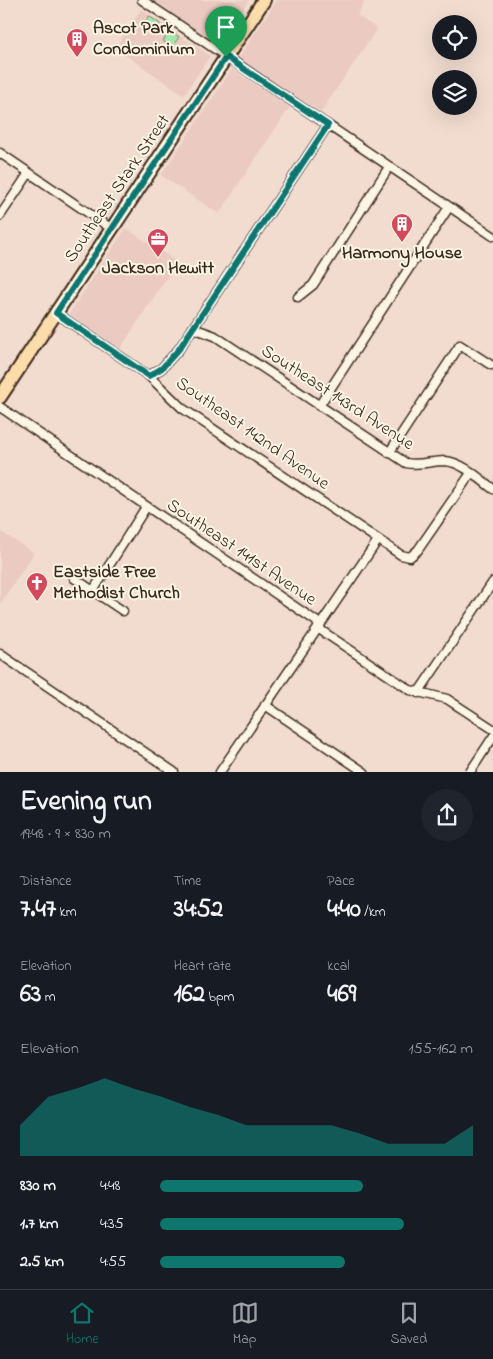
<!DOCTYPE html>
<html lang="en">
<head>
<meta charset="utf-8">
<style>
	:root { --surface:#171b24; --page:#20242c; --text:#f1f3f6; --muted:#9ea1a6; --line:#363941; --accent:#0f766e }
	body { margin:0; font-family:"Indie Flower",sans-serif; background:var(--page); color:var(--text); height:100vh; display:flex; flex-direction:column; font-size:19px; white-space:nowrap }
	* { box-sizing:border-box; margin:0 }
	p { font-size:16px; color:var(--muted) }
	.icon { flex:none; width:28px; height:28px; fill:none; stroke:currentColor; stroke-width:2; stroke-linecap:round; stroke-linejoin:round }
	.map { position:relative; height:772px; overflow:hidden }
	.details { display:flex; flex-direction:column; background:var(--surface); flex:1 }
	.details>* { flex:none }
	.fabs { position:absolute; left:432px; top:15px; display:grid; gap:10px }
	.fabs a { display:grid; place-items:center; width:45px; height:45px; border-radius:50%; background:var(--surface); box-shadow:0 5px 20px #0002; font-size:25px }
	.pin { position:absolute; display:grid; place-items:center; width:42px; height:42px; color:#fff; margin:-51px -21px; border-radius:50% 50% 50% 0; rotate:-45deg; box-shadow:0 0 5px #0007 }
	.pin .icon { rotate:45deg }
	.round { display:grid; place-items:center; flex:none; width:52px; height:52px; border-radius:26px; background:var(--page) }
	.overview { display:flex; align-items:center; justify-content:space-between; height:85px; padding:0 20px }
	h1 { font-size:28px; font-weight:800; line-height:38px }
	.figures { display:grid; grid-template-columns:repeat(3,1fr); gap:8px; height:85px; padding:5px 20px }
	.figures div { display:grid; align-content:center }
	.figures b { font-size:25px; font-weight:800 }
	.figures small { font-size:14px; font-weight:400 }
	.figures p { font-size:14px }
	.chart { height:140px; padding:10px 20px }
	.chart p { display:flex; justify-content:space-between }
	.chart svg { width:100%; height:90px; margin-top:5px; fill:var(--accent); opacity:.7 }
	ul { padding:0 20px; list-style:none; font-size:16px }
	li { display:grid; grid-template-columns:80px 60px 1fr; align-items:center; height:38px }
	li i { height:12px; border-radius:6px; background:var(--accent) }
	.dock { display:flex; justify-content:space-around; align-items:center; height:70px; border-top:1px solid var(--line); background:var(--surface); font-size:14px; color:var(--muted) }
	.dock a { display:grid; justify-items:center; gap:2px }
	.dock .active { color:var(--accent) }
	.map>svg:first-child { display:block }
	.built { fill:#ebcac1 }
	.green { fill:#a7e6ae; stroke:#718866 }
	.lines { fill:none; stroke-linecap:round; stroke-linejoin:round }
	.street-casing { stroke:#3b2a1e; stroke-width:11 }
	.primary-casing { stroke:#3b2a1e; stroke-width:16 }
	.street { stroke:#fcf5e5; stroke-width:8 }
	.primary { stroke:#fddcac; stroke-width:12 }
	.route-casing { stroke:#fff; stroke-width:10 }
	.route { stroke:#0f766e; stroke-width:6 }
	.labels { text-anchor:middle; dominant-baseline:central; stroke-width:4; stroke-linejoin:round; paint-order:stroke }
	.poi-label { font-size:18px; font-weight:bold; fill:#3b2a1e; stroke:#fcf5e5; text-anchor:start }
	.street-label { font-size:18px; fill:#3b2a1e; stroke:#fcf5e5 }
</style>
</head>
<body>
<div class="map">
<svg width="493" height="772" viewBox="0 0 493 772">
	<rect width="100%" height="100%" fill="#f2dcd0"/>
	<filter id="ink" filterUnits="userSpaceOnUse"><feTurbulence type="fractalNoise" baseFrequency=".02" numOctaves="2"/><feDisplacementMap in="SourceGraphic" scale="10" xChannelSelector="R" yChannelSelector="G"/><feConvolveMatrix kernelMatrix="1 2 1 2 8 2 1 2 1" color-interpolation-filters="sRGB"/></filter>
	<g filter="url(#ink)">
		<g class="built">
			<path d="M153,0H249L219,46Z"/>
			<path d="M277,0H366L357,15L377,29L321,112L238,59Z"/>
			<path d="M141,9L210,56L184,95L115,48Z"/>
			<path d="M232,69L290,107L219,214L161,175Z"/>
			<path d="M126,228L177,262L120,349L69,314Z"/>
			<path d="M0,531L34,553L0,604Z"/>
		</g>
		<g class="green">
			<path d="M149,16L160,24L153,33L143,26Z"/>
			<path d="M170,31L179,37L172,47L163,41Z"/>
		</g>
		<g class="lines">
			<g class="street-casing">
				<g id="street">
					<path d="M142,0L493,236"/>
					<path d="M0,153L112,229"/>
					<path d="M0,216L29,173"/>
					<path d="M298,297L313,285L389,167"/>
					<path d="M56,313L149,376L182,408L401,555L410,557L418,550L471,473"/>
					<path d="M193,328L215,336L406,463C419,466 431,461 445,461C462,462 480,479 493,489"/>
					<path d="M149,376L162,368L179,349L328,125"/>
					<path d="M319,406L449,207"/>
					<path d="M0,407L316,621L322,631L410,690L447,699L493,729"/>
					<path d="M389,453L460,345L491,365"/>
					<path d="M74,578L123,611"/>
					<path d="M93,591L146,507"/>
					<path d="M0,654L174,772"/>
					<path d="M418,693L493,582"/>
					<path d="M265,705L364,772"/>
					<path d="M220,772L378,540"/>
					<path d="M470,772L493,737"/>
				</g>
			</g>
			<g class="primary-casing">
				<path id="primary" d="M0,397L264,0"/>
			</g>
			<use href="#street" class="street"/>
			<use href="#primary" class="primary"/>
		</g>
	</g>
	<g class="lines" filter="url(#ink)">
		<g class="route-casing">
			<path id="route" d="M226,57L328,125L179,349L162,368L149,376L56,313Z"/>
		</g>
		<use href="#route" class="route"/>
	</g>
	<defs>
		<g id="building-pin" transform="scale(1.125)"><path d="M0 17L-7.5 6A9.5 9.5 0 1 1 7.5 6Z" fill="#d1495b" stroke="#fcf5e5"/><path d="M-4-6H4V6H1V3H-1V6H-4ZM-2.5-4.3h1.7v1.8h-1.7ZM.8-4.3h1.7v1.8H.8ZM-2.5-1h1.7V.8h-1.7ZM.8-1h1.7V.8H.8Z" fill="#fff"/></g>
		<g id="office-pin" transform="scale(1.125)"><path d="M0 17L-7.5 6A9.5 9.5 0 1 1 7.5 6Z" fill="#d1495b" stroke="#fcf5e5"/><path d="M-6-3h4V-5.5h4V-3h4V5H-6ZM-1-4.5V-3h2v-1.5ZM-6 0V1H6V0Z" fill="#fff"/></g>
		<g id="church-pin" transform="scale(1.125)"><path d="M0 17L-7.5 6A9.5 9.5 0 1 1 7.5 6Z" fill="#d1495b" stroke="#fcf5e5"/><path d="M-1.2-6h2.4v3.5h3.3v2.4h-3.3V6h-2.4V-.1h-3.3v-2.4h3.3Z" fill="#fff"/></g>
	</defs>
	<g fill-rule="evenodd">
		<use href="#building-pin" x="77" y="39"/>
		<use href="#building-pin" x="402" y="224"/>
		<use href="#office-pin" x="158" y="239"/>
		<use href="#church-pin" x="37" y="583"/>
	</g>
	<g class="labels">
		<g class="poi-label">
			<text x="93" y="29">Ascot Park<tspan x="93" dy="21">Condominium</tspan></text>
			<text x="402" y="254" text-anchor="middle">Harmony House</text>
			<text x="158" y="269" text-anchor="middle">Jackson Hewitt</text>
			<text x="53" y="573">Eastside Free<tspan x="53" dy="21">Methodist Church</tspan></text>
		</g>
		<g class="street-label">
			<text transform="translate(118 189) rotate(-56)">Southeast Stark Street</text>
			<text transform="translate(337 398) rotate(33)">Southeast 143rd Avenue</text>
			<text transform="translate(252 434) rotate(35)">Southeast 142nd Avenue</text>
			<text transform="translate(241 553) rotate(34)">Southeast 141st Avenue</text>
		</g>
	</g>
</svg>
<div class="fabs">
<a><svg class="icon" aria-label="locate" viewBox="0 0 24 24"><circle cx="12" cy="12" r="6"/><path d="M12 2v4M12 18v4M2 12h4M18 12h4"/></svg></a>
<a><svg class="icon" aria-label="layers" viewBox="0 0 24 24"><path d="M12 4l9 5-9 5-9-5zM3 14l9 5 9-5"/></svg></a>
</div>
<div class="pin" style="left:226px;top:57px;background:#1e9e55"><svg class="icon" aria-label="arrive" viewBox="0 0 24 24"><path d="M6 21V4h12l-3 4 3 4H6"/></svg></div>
</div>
<section class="details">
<div class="overview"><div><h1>Evening run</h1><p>19:48 · 9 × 830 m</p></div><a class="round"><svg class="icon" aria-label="share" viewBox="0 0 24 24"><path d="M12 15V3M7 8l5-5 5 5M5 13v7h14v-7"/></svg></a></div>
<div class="figures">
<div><p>Distance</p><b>7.47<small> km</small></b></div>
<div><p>Time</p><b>34:52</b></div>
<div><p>Pace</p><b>4:40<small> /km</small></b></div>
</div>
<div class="figures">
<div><p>Elevation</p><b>63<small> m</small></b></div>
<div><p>Heart rate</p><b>162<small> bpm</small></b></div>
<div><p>kcal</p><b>469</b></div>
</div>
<div class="chart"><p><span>Elevation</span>155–162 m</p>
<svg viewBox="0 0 160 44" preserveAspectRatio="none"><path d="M0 44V29L10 15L20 11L30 6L40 11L50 15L60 20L70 24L80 29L90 29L100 29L110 29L120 33L130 38L140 38L150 38L160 29V44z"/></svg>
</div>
<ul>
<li><b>830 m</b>4:48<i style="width:65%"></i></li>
<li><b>1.7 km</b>4:35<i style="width:78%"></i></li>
<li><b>2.5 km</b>4:55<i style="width:59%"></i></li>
</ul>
</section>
<nav class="dock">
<a class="active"><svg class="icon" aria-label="home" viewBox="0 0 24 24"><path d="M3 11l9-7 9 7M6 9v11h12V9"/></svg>Home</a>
<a><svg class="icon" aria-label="map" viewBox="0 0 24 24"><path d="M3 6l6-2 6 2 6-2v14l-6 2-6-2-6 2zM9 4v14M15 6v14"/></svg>Map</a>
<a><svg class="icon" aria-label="saved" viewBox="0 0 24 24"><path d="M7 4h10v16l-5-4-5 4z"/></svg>Saved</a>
</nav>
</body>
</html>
